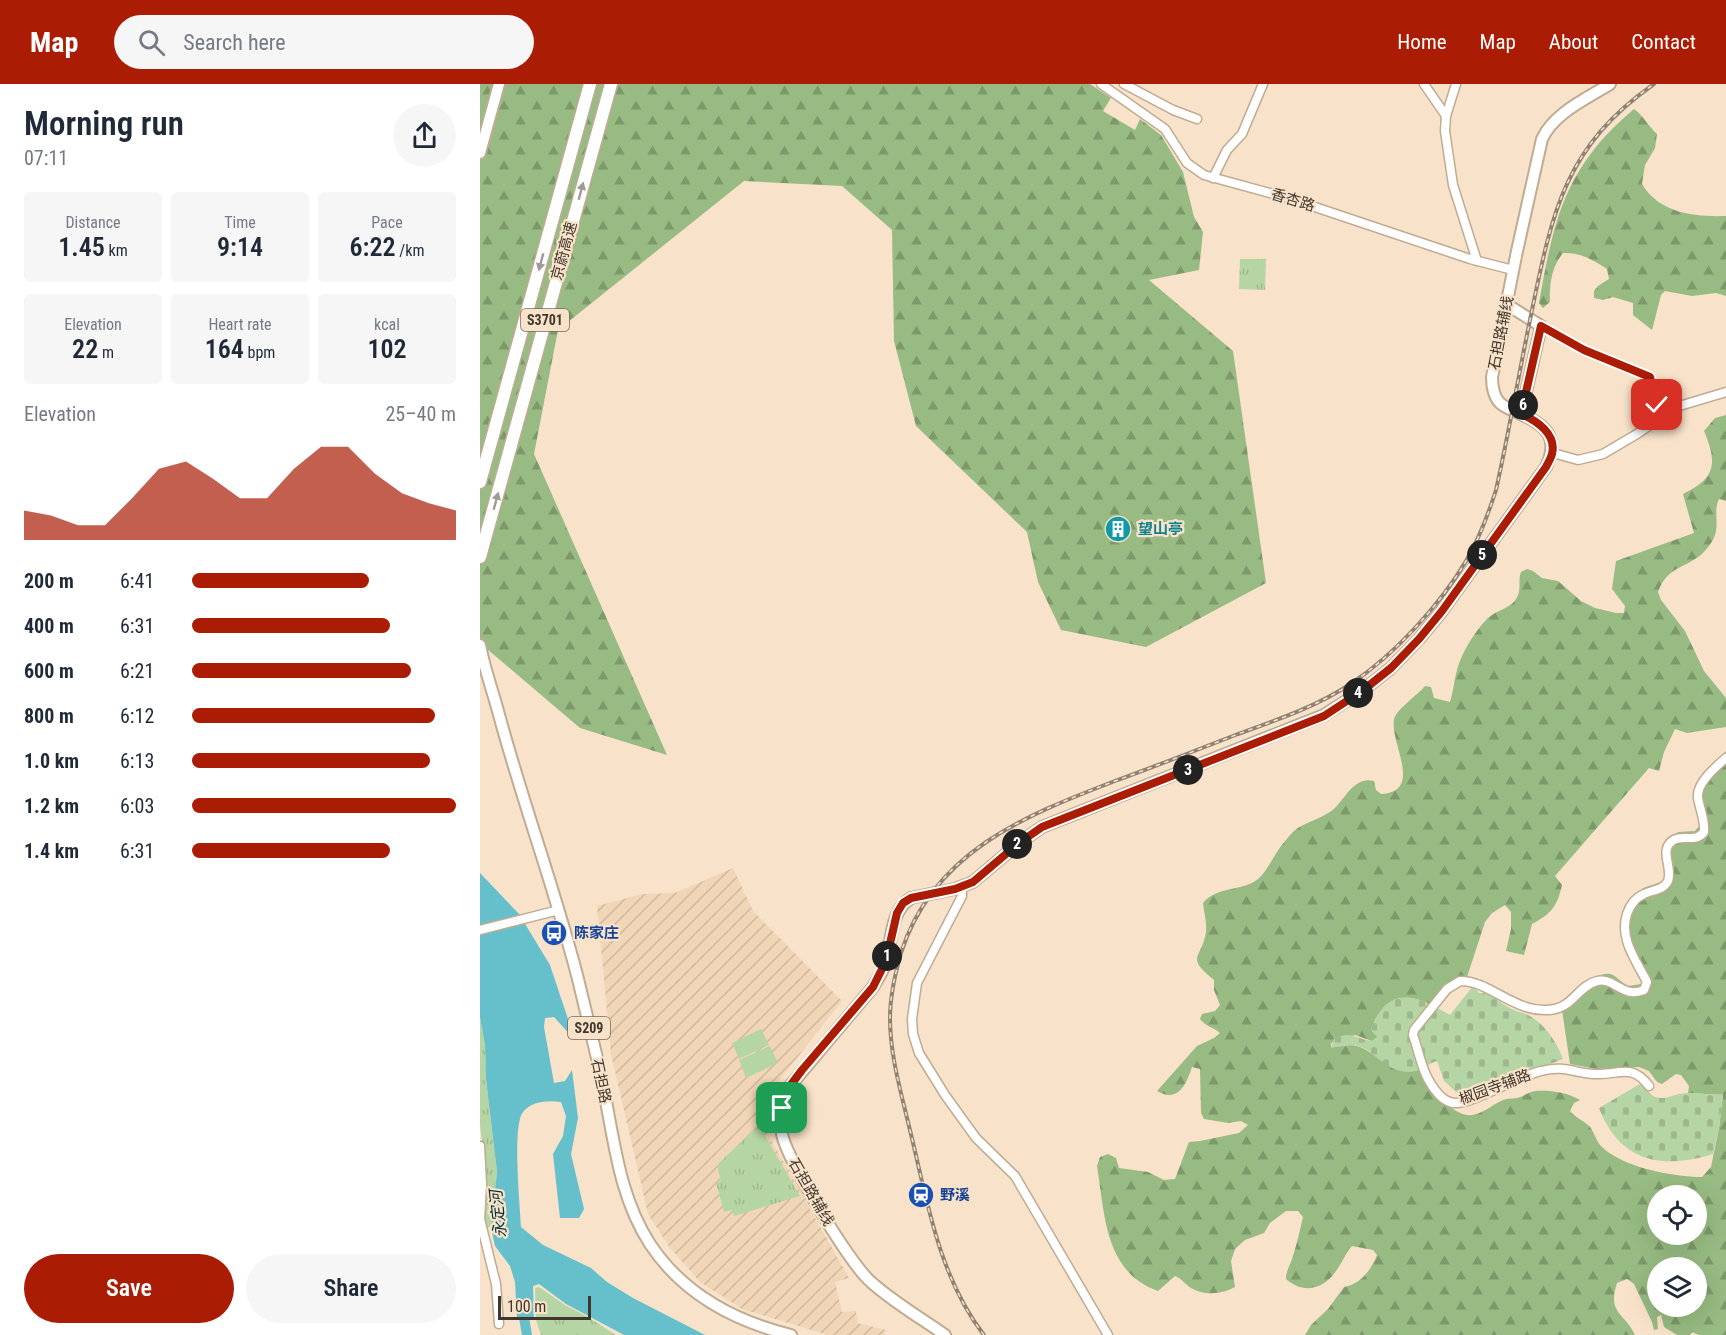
<!DOCTYPE html>
<html lang="en">
<head>
<meta charset="utf-8">
<style>
	:root { --surface:#fff; --page:#f6f6f7; --text:#1f2937; --muted:#747a83; --accent:#ab1c05 }
	body { margin:0; font-family:"Roboto Condensed","Noto Sans SC",sans-serif; background:var(--page); color:var(--text); height:100vh; display:flex; flex-direction:column; font-size:22px; white-space:nowrap }
	* { box-sizing:border-box; margin:0 }
	p { font-size:20px; color:var(--muted) }
	.icon { flex:none; width:33px; height:33px; fill:none; stroke:currentColor; stroke-width:2; stroke-linecap:round; stroke-linejoin:round }
	.map { position:relative; flex:1; overflow:hidden }
	.sheet { display:flex; flex-direction:column; background:var(--surface); width:480px }
	.sheet>* { flex:none }
	.buttons { position:absolute; left:1167px; top:1101px; display:grid; gap:12px }
	.buttons a { display:grid; place-items:center; width:60px; height:60px; border-radius:50%; background:var(--surface); box-shadow:0 6px 24px #0002; font-size:30px }
	.scale { position:absolute; left:18px; bottom:15px; width:93px; box-sizing:border-box; padding-left:6px; border:3px solid #3f372d; border-top:0; font-size:16px; line-height:21px; white-space:nowrap; color:#3f372d; -webkit-text-stroke:4px #f8e2c9; paint-order:stroke }
	.pin { position:absolute; display:grid; place-items:center; width:51px; height:51px; color:#fff; margin:-26px; border-radius:12px; box-shadow:0 3px 9px #0006 }
	.km { position:absolute; width:30px; height:30px; margin:-15px; border-radius:50%; background:#222; color:#fff; font-size:16px; line-height:30px; text-align:center }
	.round { display:grid; place-items:center; flex:none; width:63px; height:63px; border-radius:32px; background:var(--page) }
	.headline { display:flex; align-items:center; justify-content:space-between; height:102px; padding:0 24px }
	h1 { font-size:33px; font-weight:600; line-height:45px }
	.stats { display:grid; grid-template-columns:repeat(3,1fr); gap:9px; height:102px; padding:6px 24px }
	.stats div { display:grid; align-content:center; border-radius:6px; background:var(--page); text-align:center }
	.stats b { font-size:26px; font-weight:600 }
	.stats small { font-size:16px; font-weight:400 }
	.stats p { font-size:16px }
	.chart { height:168px; padding:12px 24px }
	.chart p { display:flex; justify-content:space-between }
	.chart svg { width:100%; height:108px; margin-top:6px; fill:var(--accent); opacity:.7 }
	.cta { display:flex; gap:12px; margin-top:auto; padding:12px 24px }
	.cta a { flex:1; height:69px; border-radius:36px; background:var(--accent); color:#fff; font-size:24px; font-weight:600; line-height:69px; text-align:center }
	.cta a+a { background:var(--page); color:var(--text) }
	ul { padding:0 24px; list-style:none; font-size:20px }
	li { display:grid; grid-template-columns:96px 72px 1fr; align-items:center; height:45px }
	li i { height:15px; border-radius:8px; background:var(--accent) }
	header { display:flex; align-items:center; gap:36px; box-sizing:border-box; height:84px; padding:0 30px; background:var(--accent); color:#fff }
	header strong { font-size:28px }
	nav { display:flex; gap:33px; margin-inline-start:auto; font-size:21px }
	.search { width:420px; height:54px; background:var(--page); display:flex; align-items:center; gap:15px; box-sizing:border-box; padding:0 21px; border-radius:33px; color:var(--muted); font-size:22px }
	main { display:flex; flex:1; min-height:0 }
	.map>svg:first-child { display:block }
	.industrial { fill:url(#industrial-furrows) }
	.grass { fill:url(#grass-tufts) }
	.forest { fill:url(#forest-firs); fill-rule:evenodd }
	.cemetery { fill:url(#cemetery-stones) }
	.pitch { fill:#b6d5a4 }
	.water { fill:#65c0cb }
	.lines { fill:none; stroke-linecap:round; stroke-linejoin:round }
	.river { stroke:#65c0cb; stroke-width:10 }
	.minor-casing { stroke:#c0ab93; stroke-width:11 }
	.major-casing { stroke:#c0ab93; stroke-width:14 }
	.highway-casing { stroke:#c0ab93; stroke-width:15 }
	.minor { stroke:#fff; stroke-width:8 }
	.major { stroke:#fff; stroke-width:10 }
	.highway { stroke:#fff; stroke-width:12 }
	.rail-casing { stroke:#908272; stroke-width:4 }
	.rail { stroke:#f8e2c9; stroke-width:1.5; stroke-dasharray:4.5; stroke-linecap:butt }
	.major-bridge-casing { stroke:#c0ab93; stroke-width:14; stroke-linecap:butt }
	.major-bridge { stroke:#fff; stroke-width:10 }
	.oneway { fill:#9f9b96 }
	.route-casing { stroke:#fff; stroke-width:12 }
	.route { stroke:#ab1c05; stroke-width:8 }
	.labels { text-anchor:middle; dominant-baseline:central; stroke-width:4.5; stroke-linejoin:round; paint-order:stroke }
	.shield { fill:#f8e2c9; stroke:#766a5c; stroke-width:1.5 }
	.shield-label { font-size:14px; font-weight:bold; fill:#3f372d }
	.street-label { font-size:15px; fill:#3f372d; stroke:#f8e2c9 }
	.culture-label { font-size:15px; font-weight:bold; fill:#0d838f; stroke:#f8e2c9; text-anchor:start }
	.transit-label { font-size:15px; font-weight:bold; fill:#164399; stroke:#f8e2c9; text-anchor:start }
	.water-label { font-size:16px; font-style:italic; fill:#013035; stroke:#f8e2c9 }
</style>
</head>
<body>
<header>
<strong>Map</strong>
<div class="search"><svg class="icon" aria-label="search" viewBox="0 0 24 24"><circle cx="10" cy="10" r="6"/><path d="M15 15l6 6"/></svg>Search here</div>
<nav><a>Home</a><a>Map</a><a>About</a><a>Contact</a></nav>
</header>
<main>
<section class="sheet">
<div class="headline"><div><h1>Morning run</h1><p>07:11</p></div><a class="round"><svg class="icon" aria-label="share" viewBox="0 0 24 24"><path d="M12 15V3M7 8l5-5 5 5M5 13v7h14v-7"/></svg></a></div>
<div class="stats">
<div><p>Distance</p><b>1.45<small> km</small></b></div>
<div><p>Time</p><b>9:14</b></div>
<div><p>Pace</p><b>6:22<small> /km</small></b></div>
</div>
<div class="stats">
<div><p>Elevation</p><b>22<small> m</small></b></div>
<div><p>Heart rate</p><b>164<small> bpm</small></b></div>
<div><p>kcal</p><b>102</b></div>
</div>
<div class="chart"><p><span>Elevation</span>25–40 m</p>
<svg viewBox="0 0 160 44" preserveAspectRatio="none"><path d="M0 44V32L10 34L20 38L30 38L40 27L50 15L60 12L70 19L80 27L90 27L100 15L110 6L120 6L130 17L140 25L150 29L160 32V44z"/></svg>
</div>
<ul>
<li><b>200 m</b>6:41<i style="width:67%"></i></li>
<li><b>400 m</b>6:31<i style="width:75%"></i></li>
<li><b>600 m</b>6:21<i style="width:83%"></i></li>
<li><b>800 m</b>6:12<i style="width:92%"></i></li>
<li><b>1.0 km</b>6:13<i style="width:90%"></i></li>
<li><b>1.2 km</b>6:03<i style="width:100%"></i></li>
<li><b>1.4 km</b>6:31<i style="width:75%"></i></li>
</ul>
<div class="cta"><a>Save</a><a>Share</a></div>
</section>
<div class="map">
<svg width="1246" height="1251" viewBox="0 0 1246 1251">
	<defs>
		<pattern id="industrial-furrows" width="10" height="10" patternUnits="userSpaceOnUse" patternTransform="scale(1.5)"><rect width="10" height="10" fill="#f0d6b7"/><path d="M-1 1l2-2M0 10L10 0M9 11l2-2" fill="none" stroke="#cfb89e"/></pattern>
		<pattern id="grass-tufts" width="24" height="20" patternUnits="userSpaceOnUse" patternTransform="scale(1.5)"><rect width="24" height="20" fill="#b6d5a4"/><path d="M3 7l-1-3M5 7V3M7 7l1-3M15 17l-1-3M17 17v-4M19 17l1-3" fill="none" stroke="#9eb78e"/></pattern>
		<pattern id="forest-firs" width="22" height="20" patternUnits="userSpaceOnUse" patternTransform="scale(1.5)"><rect width="22" height="20" fill="#97bb82"/><path d="M5 1l3.5 6h-7zM16 11l3.5 6h-7z" fill="#7d996b"/></pattern>
		<pattern id="cemetery-stones" width="16" height="16" patternUnits="userSpaceOnUse" patternTransform="scale(1.5)"><rect width="16" height="16" fill="#b6d5a4"/><path d="M2 7V4a2 2 0 0 1 4 0v3zM10 15v-3a2 2 0 0 1 4 0v3z" fill="#9eb78e"/></pattern>
	</defs>
	<rect width="100%" height="100%" fill="#f8e2c9"/>
	<path class="industrial" d="M253,784L273,827L362,917L275,1027L369,1194L355,1198L362,1228L376,1227L378,1239L406,1246L404,1251H348L262,1225L220,1198L190,1164L168,1130L131,970L117,822L162,810L195,809Z"/>
	<g class="grass">
		<path d="M760,175H786L785,206L759,205Z"/>
		<path d="M0,933L5,961L6,995L17,1088L12,1141L11,1143L2,1144L7,1098L0,1041Z"/>
		<path d="M279,1041L320,1112L254,1132L252,1126L244,1128L236,1099L241,1097L238,1086L239,1079Z"/>
		<path d="M59,1203L85,1221L108,1233L136,1251H61L56,1236L55,1204Z"/>
	</g>
	<g class="forest">
		<path d="M0,0H610L631,14L623,27L655,46L660,35L681,51L703,88L714,133L723,148L719,186L669,196L753,267L786,499L666,563L581,546L558,498L547,448L436,342L414,257L412,146L362,102L264,97L78,246L54,370L187,671L100,644L0,559Z"/>
		<path d="M1154,25C1163,31 1168,42 1177,50L1175,64L1165,81L1162,100C1179,129 1214,133 1246,132V212L1236,209L1212,212L1185,207L1181,211L1172,246L1153,231V219L1133,213L1123,216L1114,214V207L1118,202L1129,195L1127,185C1113,176 1100,168 1083,169C1072,182 1069,200 1070,218L1063,224L1059,219C1074,134 1085,83 1154,25Z"/>
		<path d="M1246,331V417L1239,415C1232,428 1242,443 1231,459C1214,486 1189,477 1178,508L1181,516L1205,547L1224,587L1246,614V643L1207,649L1195,645L1184,668L1179,687L1169,684L1075,792L1082,801C1077,823 1071,830 1052,840L1044,871L1026,867L1031,845V828L1025,821L1012,829L1005,838L987,893L956,923C925,907 911,912 892,942L891,946L898,953L892,957L875,951L851,959V963C861,963 871,959 880,963C903,973 910,992 939,986C948,997 957,1014 969,1022C993,1041 1002,1026 1023,1016C1028,1014 1032,1015 1037,1014C1043,1013 1048,1008 1055,1007C1069,1006 1087,1008 1100,1016L1094,1019L1090,1027C1095,1033 1102,1036 1108,1041C1114,1046 1115,1055 1120,1061C1140,1083 1193,1093 1222,1093L1231,1083L1239,1044L1243,1011L1208,1009L1209,1002L1201,991L1196,990L1182,1000L1177,998L1169,987L1159,983L1117,985L1090,980L1081,919C1092,910 1118,884 1133,891C1138,894 1142,899 1148,902L1161,900L1163,897L1146,857L1152,819L1163,804L1181,798L1185,794L1191,754L1198,748L1215,747L1221,740L1219,717L1225,690L1246,667V1251H1219L1212,1248L1210,1251H1197L1184,1243L1181,1231L1177,1233L1178,1245L1174,1246L1172,1238L1154,1200L1147,1195L1137,1199C1127,1230 1144,1228 1155,1251H825L831,1241L848,1225L864,1203C881,1200 891,1186 897,1171L893,1166L872,1162C865,1170 862,1179 856,1187C843,1206 823,1210 806,1195C806,1186 811,1180 813,1172C817,1159 820,1146 823,1133L818,1127H806L790,1139L784,1149L765,1156L755,1165L751,1177L755,1203C743,1210 724,1212 711,1204C705,1200 702,1195 695,1192L678,1207C624,1188 625,1130 617,1082L620,1073L628,1070L636,1074L639,1084L668,1088L684,1096L695,1095L709,1058L720,1057L759,1049L768,1041L761,1037L748,1039L724,1035L721,1029L720,985L712,983C706,1001 698,1019 677,1007L717,962L734,954L740,949C733,943 725,942 720,935L722,930L735,927L740,921L734,906V896C704,872 722,875 726,848C727,838 724,829 723,819C737,802 764,807 778,795C787,787 792,775 799,765C803,759 809,752 814,747C826,737 843,735 855,724C866,713 875,692 894,697L896,706L901,710C944,708 910,659 914,636C915,626 938,611 945,602L951,603L954,614L970,618C973,608 974,599 976,590C980,571 993,550 1006,536C1016,525 1032,526 1038,511C1041,504 1038,495 1041,488L1047,485L1053,487L1062,494L1078,497L1101,517L1115,524L1136,529H1144L1145,522L1132,505L1136,477L1214,449L1203,410C1237,394 1237,378 1224,347L1235,334ZM1178,1112H1216V1150H1178ZM1178,1184H1216V1222H1178Z"/>
	</g>
	<g class="cemetery">
		<path d="M993,902L1000,910L1007,908C1016,914 1024,922 1034,926C1039,928 1044,929 1048,931C1065,940 1076,957 1083,975L983,1014L964,997L957,977C947,980 937,989 926,988C902,986 892,961 871,961C865,961 858,963 851,964L854,955C871,946 875,955 892,957L897,953L891,946C892,939 897,931 902,925C922,901 948,919 970,931Z"/>
		<path d="M1165,997C1167,1003 1168,1010 1175,1013C1184,1016 1191,1012 1199,1010C1214,1007 1229,1012 1243,1010L1239,1044L1233,1070C1181,1086 1140,1078 1119,1024Z"/>
	</g>
	<g class="pitch">
		<path d="M281,945L289,961L259,975L252,959Z"/>
		<path d="M290,962L298,979L266,994L259,976Z"/>
	</g>
	<path class="water" d="M0,789L39,830L70,881L95,956L74,933L65,934L64,943L74,999L85,997L92,986L98,1034L91,1070L104,1125L99,1134H80L73,1070L83,1052L86,1032L81,1018C69,1016 51,1017 43,1028C32,1041 40,1122 41,1143L63,1161L111,1184L127,1198L153,1214L225,1251H144L86,1220L59,1200L53,1202L54,1234H37L35,1198L30,1182L15,1162L11,1143L17,1088L6,995L5,961L0,933Z"/>
	<g class="lines">
		<path class="river" d="M42,1222L47,1251"/>
		<g class="minor-casing">
			<g id="minor">
				<path d="M621,0L685,45L707,79L724,91L808,114L990,175L1033,186"/>
				<path d="M644,0L693,26L717,35"/>
				<path d="M944,0L966,32"/>
				<path d="M976,0L966,32L965,47L973,101L997,177"/>
				<path d="M733,94L747,66L762,50L783,0"/>
				<path d="M1061,242L1104,266L1170,293L1177,321L1184,332"/>
				<path d="M1073,369L1098,376L1123,370L1157,350L1196,323L1246,308"/>
				<path d="M482,802V812L437,899L432,935L433,950L439,969L465,1011L496,1054L535,1092L628,1251"/>
				<path d="M0,846L79,826"/>
				<path d="M1169,1002C1153,981 1143,989 1120,990C1098,991 1085,980 1061,987C1039,992 992,1020 975,1019C963,1019 953,1004 948,995C941,982 938,965 933,951L934,946L967,905L980,897C1010,896 1038,933 1075,925C1092,922 1100,901 1117,897C1134,893 1143,915 1164,906L1167,898C1156,876 1139,855 1147,830C1150,821 1155,814 1164,810C1172,806 1184,806 1188,797C1193,785 1180,767 1191,758C1200,749 1215,760 1224,748C1225,735 1220,726 1218,714C1216,699 1236,683 1246,674"/>
				<path d="M0,1062L2,1101L0,1135L16,1200L19,1240"/>
			</g>
		</g>
		<g class="major-casing">
			<g id="major">
				<path d="M0,69L19,0"/>
				<path d="M1026,220L1061,242L1041,330"/>
				<path d="M0,561C4,583 12,605 18,627C42,717 75,805 98,895C106,929 115,963 122,997C134,1053 138,1111 170,1160C203,1210 254,1237 311,1251"/>
				<path d="M455,809L475,805L493,798L539,759L562,743L844,631L882,607L911,584L939,555L962,527L1066,383C1079,355 1068,342 1041,330C1035,327 1025,324 1020,319C1013,312 1012,302 1012,293L1037,167L1062,55C1074,29 1106,15 1130,0"/>
				<path d="M431,814C410,827 412,856 406,878C403,887 398,895 393,903L310,1002C303,1018 299,1033 302,1050C307,1076 370,1180 391,1198C413,1218 441,1234 465,1251"/>
			</g>
		</g>
		<g class="highway-casing">
			<g id="highway">
				<path d="M0,398L110,0"/>
				<path d="M0,473L131,0"/>
			</g>
		</g>
		<use href="#minor" class="minor"/>
		<use href="#major" class="major"/>
		<use href="#highway" class="highway"/>
		<g class="rail-casing">
			<path id="rail" d="M504,1251C456,1189 446,1108 427,1034C419,1001 410,968 410,934C410,912 415,890 421,869C453,768 544,732 635,697C676,682 717,666 758,650C797,636 838,622 872,599C914,571 960,521 986,477C999,455 1008,431 1016,406C1029,348 1039,289 1051,231C1072,129 1084,63 1174,0"/>
		</g>
		<use href="#rail" class="rail"/>
		<g class="major-bridge-casing">
			<path id="major-bridge" d="M431,814L455,809"/>
		</g>
		<use href="#major-bridge" class="major-bridge"/>
	</g>
	<defs><path id="oneway-solid" d="M-6-.8H1V-3.2L6.5 0L1 3.2V.8H-6Z" transform="scale(1.5)"/></defs>
	<g class="oneway">
		<use href="#oneway-solid" transform="translate(101 107) rotate(-75)"/>
		<use href="#oneway-solid" transform="translate(61 178) rotate(105)"/>
		<use href="#oneway-solid" transform="translate(16 417) rotate(-75)"/>
	</g>
	<g class="lines">
		<g class="route-casing">
			<path id="route" d="M302,1024L310,1002L322,986L393,903L406,877L417,829L423,819L431,814L475,805L493,798L539,759L562,743L844,632L882,607L911,584L939,555L962,527L1066,383C1068,379 1071,374 1072,370C1077,350 1056,336 1041,330L1061,242L1104,266L1170,293L1177,321"/>
		</g>
		<use href="#route" class="route"/>
	</g>
	<defs>
		<g id="building-disc" transform="scale(1.35)"><circle r="9.5" fill="#0f9aa8" stroke="#f8e2c9"/><path d="M-4-6H4V6H1V3H-1V6H-4ZM-2.5-4.3h1.7v1.8h-1.7ZM.8-4.3h1.7v1.8H.8ZM-2.5-1h1.7V.8h-1.7ZM.8-1h1.7V.8H.8Z" fill="#fff"/></g>
		<g id="bus-disc" transform="scale(1.35)"><circle r="9.5" fill="#1a4fb4" stroke="#f8e2c9"/><path d="M-5-6H5V4H4V6H2V4H-2V6H-4V4H-5ZM-3.5-4V0h7V-4ZM-3.5 1.2v1.5H-2V1.2ZM2 1.2v1.5H3.5V1.2Z" fill="#fff"/></g>
		<g id="station-disc" transform="scale(1.35)"><circle r="9.5" fill="#1a4fb4" stroke="#f8e2c9"/><path d="M-3-6H3Q5-6 5-4V2Q5 4 3 4L4.5 6H3L1.5 4h-3L-3 6H-4.5L-3 4Q-5 4-5 2V-4Q-5-6-3-6ZM-3.5-4v3h7v-3ZM-3.5 1v1.5H-2V1ZM2 1v1.5H3.5V1Z" fill="#fff"/></g>
	</defs>
	<g fill-rule="evenodd">
		<use href="#building-disc" x="638" y="445"/>
		<use href="#bus-disc" x="74" y="849"/>
		<use href="#station-disc" x="441" y="1111"/>
	</g>
	<g class="labels">
		<g class="shield">
			<rect x="41" y="225" width="48" height="22" rx="4.5"/>
			<rect x="88" y="933" width="42" height="22" rx="4.5"/>
		</g>
		<g class="shield-label">
			<text x="65" y="236">S3701</text>
			<text x="109" y="944">S209</text>
		</g>
		<g class="street-label">
			<text transform="translate(813 116) rotate(17)">香杏路</text>
			<text transform="translate(84 167) rotate(-75)">京蔚高速</text>
			<text transform="translate(1021 249) rotate(-79)">石担路辅线</text>
			<text transform="translate(121 997) rotate(78)">石担路</text>
			<text transform="translate(1015 1003) rotate(-20)">椒园寺辅路</text>
			<text transform="translate(331 1108) rotate(60)">石担路辅线</text>
		</g>
		<g class="culture-label">
			<text x="658" y="445">望山亭</text>
		</g>
		<g class="transit-label">
			<text x="94" y="849">陈家庄</text>
			<text x="460" y="1111">野溪</text>
		</g>
		<g class="water-label">
			<text transform="translate(18 1130) rotate(-96)">永定河</text>
		</g>
	</g>
</svg>
<div class="buttons">
<a><svg class="icon" aria-label="locate" viewBox="0 0 24 24"><circle cx="12" cy="12" r="6"/><path d="M12 2v4M12 18v4M2 12h4M18 12h4"/></svg></a>
<a><svg class="icon" aria-label="layers" viewBox="0 0 24 24"><path d="M12 4l9 5-9 5-9-5zM3 14l9 5 9-5"/></svg></a>
</div>
<div class="scale">100 m</div>
<div class="pin" style="left:302px;top:1024px;background:#1e9e55"><svg class="icon" aria-label="arrive" viewBox="0 0 24 24"><path d="M6 21V4h12l-3 4 3 4H6"/></svg></div>
<div class="pin" style="left:1177px;top:321px;background:#d93025"><svg class="icon" aria-label="check" viewBox="0 0 24 24"><path d="M5 12l5 5 9-10"/></svg></div>
<b class="km" style="left:407px;top:872px">1</b>
<b class="km" style="left:537px;top:760px">2</b>
<b class="km" style="left:708px;top:686px">3</b>
<b class="km" style="left:878px;top:609px">4</b>
<b class="km" style="left:1002px;top:471px">5</b>
<b class="km" style="left:1043px;top:321px">6</b>
</div>
</main>
</body>
</html>
